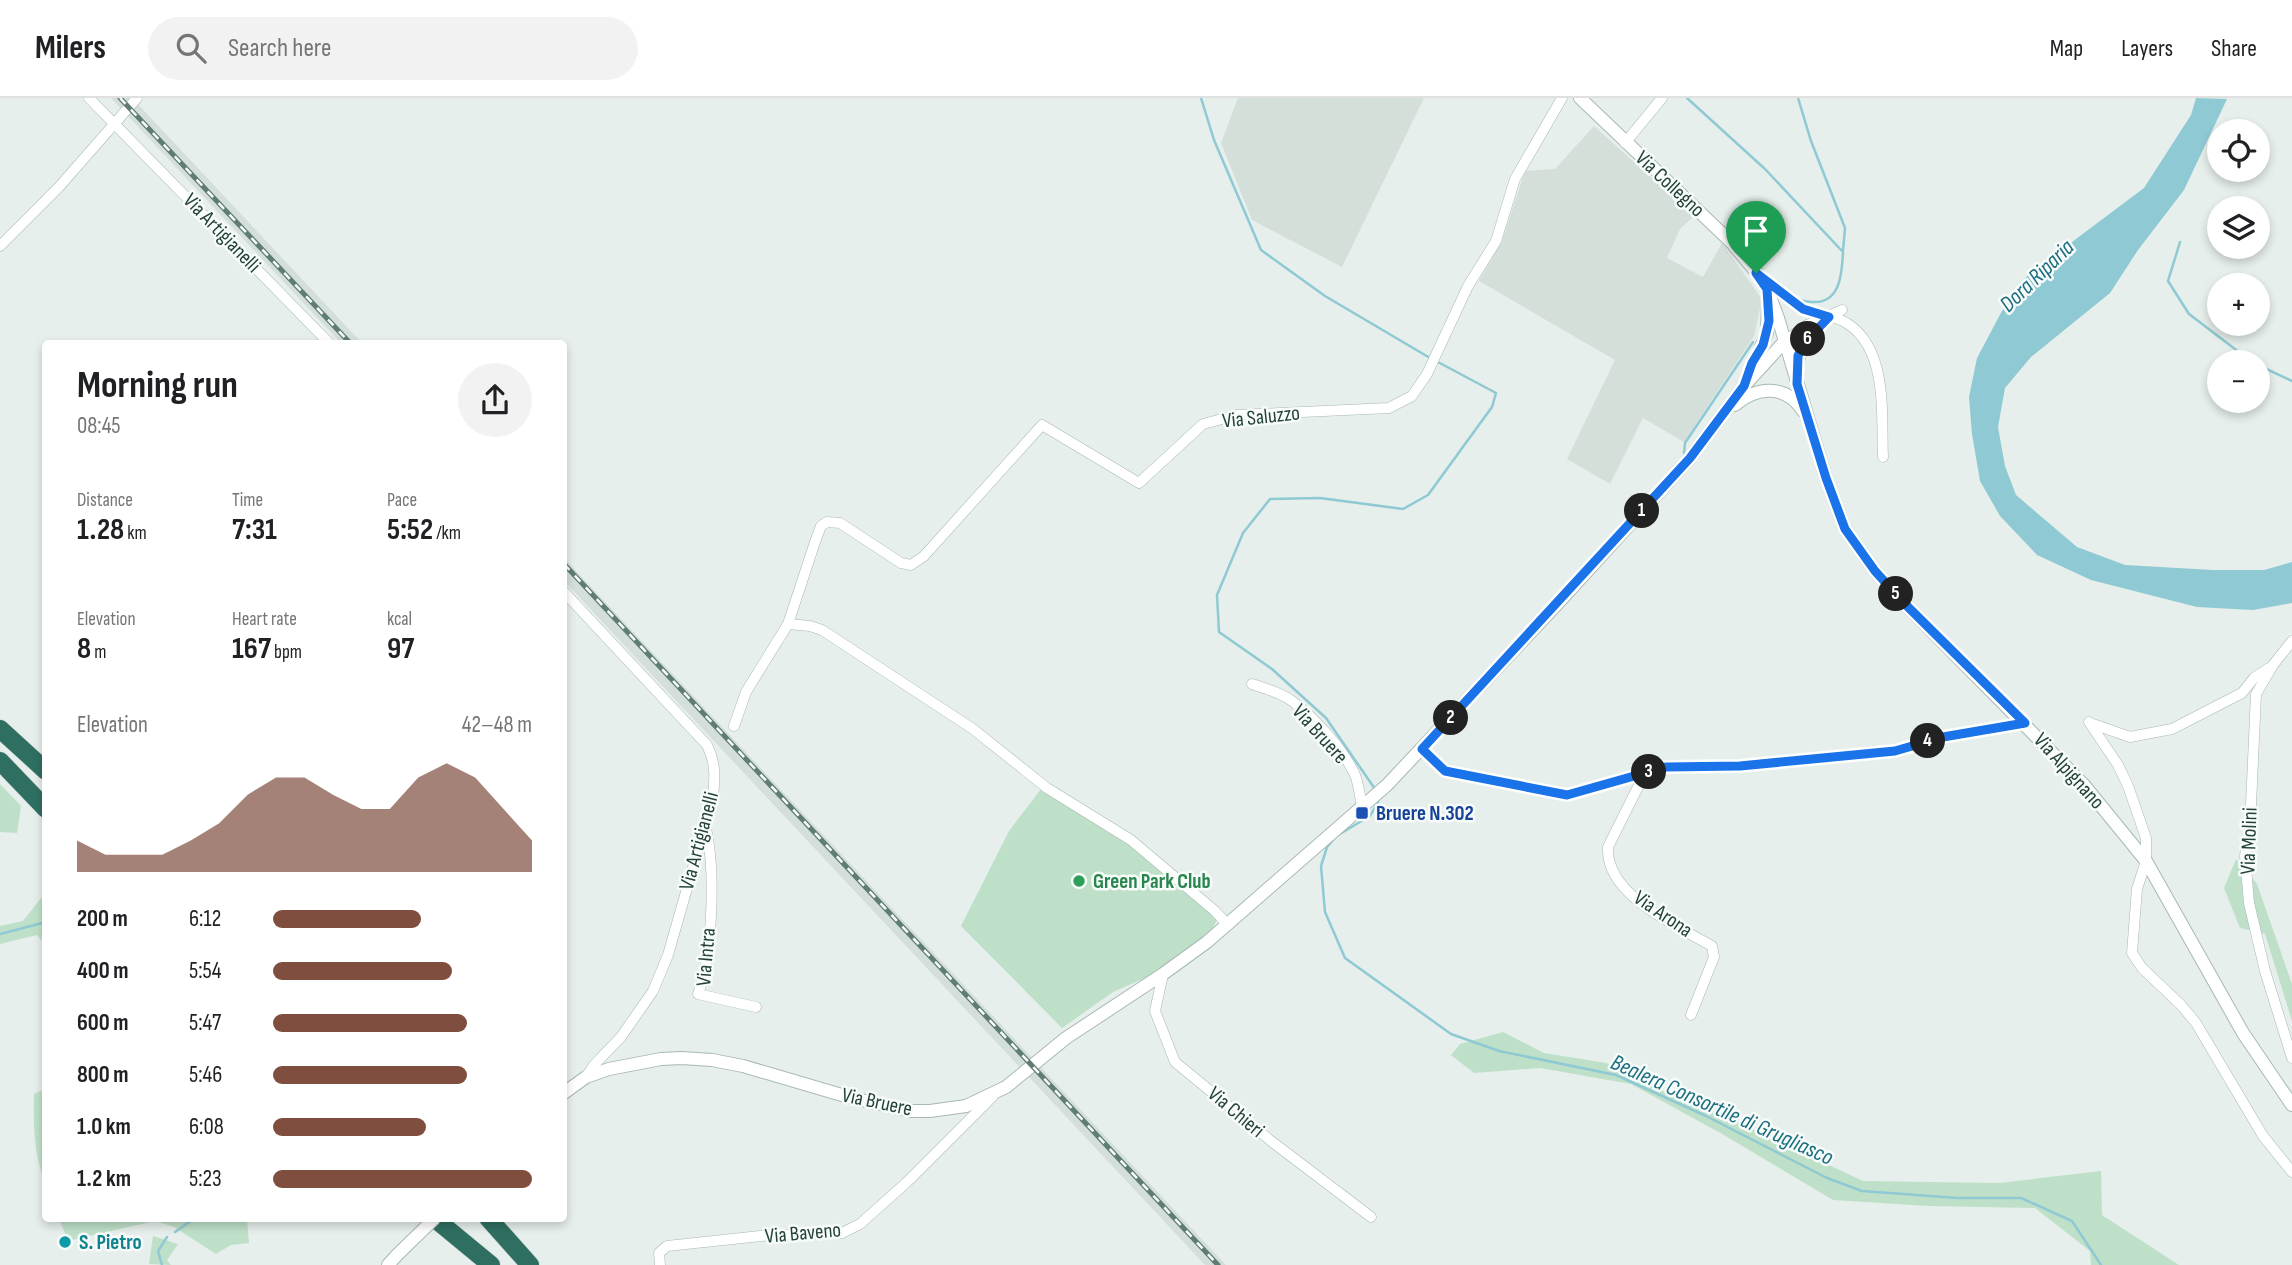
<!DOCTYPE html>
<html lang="en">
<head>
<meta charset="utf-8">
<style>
	:root { --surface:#fff; --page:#f2f2f2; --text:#202124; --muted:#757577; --line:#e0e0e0; --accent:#7f4e3f }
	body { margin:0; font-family:"Sofia Sans Condensed",sans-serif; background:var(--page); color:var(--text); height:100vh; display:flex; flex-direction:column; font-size:26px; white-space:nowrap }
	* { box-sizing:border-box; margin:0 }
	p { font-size:23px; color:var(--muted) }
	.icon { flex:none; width:38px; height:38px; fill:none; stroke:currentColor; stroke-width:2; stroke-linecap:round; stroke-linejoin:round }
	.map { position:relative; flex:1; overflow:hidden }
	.sheet { position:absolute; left:42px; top:242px; width:525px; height:882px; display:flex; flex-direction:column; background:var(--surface); border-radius:7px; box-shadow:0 4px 10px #0003 }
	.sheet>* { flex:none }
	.controls { position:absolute; left:2207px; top:21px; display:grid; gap:14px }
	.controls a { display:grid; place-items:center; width:63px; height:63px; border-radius:50%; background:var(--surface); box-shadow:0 4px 10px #0003; font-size:35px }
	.pin { position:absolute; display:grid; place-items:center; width:60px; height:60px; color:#fff; margin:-72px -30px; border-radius:50% 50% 50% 0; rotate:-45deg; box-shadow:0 0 7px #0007 }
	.pin .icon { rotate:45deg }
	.km { position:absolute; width:35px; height:35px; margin:-18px; border-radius:50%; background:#222; color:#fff; font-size:19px; line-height:35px; text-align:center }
	.round { display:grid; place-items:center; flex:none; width:74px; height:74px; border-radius:37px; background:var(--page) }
	.summary { display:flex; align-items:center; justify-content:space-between; height:119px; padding:0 35px }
	h1 { font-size:38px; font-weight:700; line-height:52px }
	.stats { display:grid; grid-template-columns:repeat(3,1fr); gap:10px; height:119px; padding:7px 35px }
	.stats div { display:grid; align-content:center }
	.stats b { font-size:30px; font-weight:700 }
	.stats small { font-size:19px; font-weight:400 }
	.stats p { font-size:19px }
	.chart { height:196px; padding:14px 35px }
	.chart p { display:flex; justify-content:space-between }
	.chart svg { width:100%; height:126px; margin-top:7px; fill:var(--accent); opacity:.7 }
	ul { padding:0 35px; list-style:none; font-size:23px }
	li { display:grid; grid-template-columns:112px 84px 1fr; align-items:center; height:52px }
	li i { height:18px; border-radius:9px; background:var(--accent) }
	header { display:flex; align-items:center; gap:42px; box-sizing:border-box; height:98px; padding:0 35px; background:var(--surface); border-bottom:2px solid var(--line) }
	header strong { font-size:33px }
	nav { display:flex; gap:38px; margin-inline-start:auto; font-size:24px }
	.search { width:490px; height:63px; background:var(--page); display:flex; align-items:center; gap:18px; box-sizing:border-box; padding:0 24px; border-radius:38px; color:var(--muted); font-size:26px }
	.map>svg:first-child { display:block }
	.built { fill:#d4dfda }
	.green { fill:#bfe0c8 }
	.water { fill:#8ec9d4 }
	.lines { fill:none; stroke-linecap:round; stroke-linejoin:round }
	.stream { stroke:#8ec9d4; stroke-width:2.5 }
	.minor-casing { stroke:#a8b8b2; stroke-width:11 }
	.tertiary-casing { stroke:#a8b8b2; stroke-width:14 }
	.motorway-casing { stroke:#c2cac8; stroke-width:19 }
	.minor { stroke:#fff; stroke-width:10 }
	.tertiary { stroke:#fff; stroke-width:12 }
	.motorway { stroke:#2f6f62; stroke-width:18 }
	.rail-casing { stroke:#5f7d75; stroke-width:5 }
	.rail { stroke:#f7fbf9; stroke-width:2.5; stroke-dasharray:8; stroke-linecap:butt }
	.tertiary-bridge-casing { stroke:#a8b8b2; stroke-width:14; stroke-linecap:butt }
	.tertiary-bridge { stroke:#fff; stroke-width:12 }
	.route-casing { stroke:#fff; stroke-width:14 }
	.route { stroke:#1a73e8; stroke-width:9 }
	.transit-dot { fill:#1a4fb4; stroke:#f7fbf9; stroke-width:2.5 }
	.leisure-dot { fill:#2e9e5b; stroke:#f7fbf9; stroke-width:2.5 }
	.culture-dot { fill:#0f9aa8; stroke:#f7fbf9; stroke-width:2.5 }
	.labels { text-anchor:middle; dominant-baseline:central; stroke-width:5; stroke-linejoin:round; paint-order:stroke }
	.street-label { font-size:21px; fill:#24423a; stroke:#f7fbf9 }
	.transit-label { font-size:21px; font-weight:bold; fill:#164399; stroke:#f7fbf9; text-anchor:start }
	.leisure-label { font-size:21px; font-weight:bold; fill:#27864d; stroke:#f7fbf9; text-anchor:start }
	.culture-label { font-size:21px; font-weight:bold; fill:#0d838f; stroke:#f7fbf9; text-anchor:start }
	.water-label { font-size:23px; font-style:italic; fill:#1c6f80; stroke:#f7fbf9 }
</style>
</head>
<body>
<header>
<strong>Milers</strong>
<div class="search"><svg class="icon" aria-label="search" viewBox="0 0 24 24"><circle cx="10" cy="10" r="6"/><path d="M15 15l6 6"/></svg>Search here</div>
<nav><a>Map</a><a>Layers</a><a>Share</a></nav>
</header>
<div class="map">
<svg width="2292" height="1167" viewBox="0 0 2292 1167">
	<rect width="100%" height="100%" fill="#e6efeb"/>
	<g class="built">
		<path d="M111,0H132L362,245H341Z"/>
		<path d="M1238,0H1424L1342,169L1252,122L1221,45Z"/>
		<path d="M1594,28L1694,118L1680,131L1667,160L1703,179L1722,145L1762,201L1754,238L1684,344L1643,320L1610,386L1567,361L1615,262L1479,183L1502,143L1525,73L1555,71Z"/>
		<path d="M564,460L1226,1167H1205L564,483Z"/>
	</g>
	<g class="green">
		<path d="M0,686L21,708L17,735L0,734Z"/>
		<path d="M1041,691L1132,747L1218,820L1199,856L1113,894L1062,930L961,828L1009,733Z"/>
		<path d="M2236,761L2257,786L2292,886V923L2265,836L2240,830L2224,790Z"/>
		<path d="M45,795V847L37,837L0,846V828L23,823Z"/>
		<path d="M1503,934L1544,955L1606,965L1690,1006L1738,1024L1863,1083L1999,1085L2101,1073L2102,1117L2179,1167H2091L2090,1153L2035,1110L1928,1108L1833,1102L1724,1037L1631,986L1540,970L1474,975L1451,957L1460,946Z"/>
		<path d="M45,991V1085C34,1057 33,1027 34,996Z"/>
		<path d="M59,1120H247L249,1145L231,1147L216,1156L174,1129L155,1123L68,1143Z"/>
		<path d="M153,1138L178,1146L167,1162L171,1167L149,1166Z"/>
	</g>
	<path class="water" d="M2196,0L2227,1L2184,92L2138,152L2110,195L2031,259L2005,290L1998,329L2005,368L2016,397L2077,449L2125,467L2213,472H2264L2292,464V505L2253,512L2197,509L2091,482L2037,457L2000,418L1980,383L1972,336L1969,299L1977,260L2002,213L2028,177L2144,90L2191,17Z"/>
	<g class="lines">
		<g class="stream">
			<path d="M1201,0L1214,42L1261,152L1325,198L1430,260"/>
			<path d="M1687,0L1765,71L1843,154C1842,174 1841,206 1812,204C1806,204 1800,202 1795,201"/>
			<path d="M1798,0L1811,43L1845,130L1843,153"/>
			<path d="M2180,144L2168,183L2189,216L2252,264"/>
			<path d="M2258,267L2292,283"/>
			<path d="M1684,355L1685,345L1753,244"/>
			<path d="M1375,691L1326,620L1272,571L1219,534L1217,497L1243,435L1270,401L1320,400L1403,411L1428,397L1492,309L1496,295L1436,263"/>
			<path d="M1338,737L1370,718L1378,704"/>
			<path d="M1333,742L1327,749L1321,768L1325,814L1345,860L1451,936L1499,953L1616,977L1706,1018L1827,1080L1862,1093L1958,1100H2021L2072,1123L2101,1167"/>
			<path d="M0,836L46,824"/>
			<path d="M175,1134L195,1120"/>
			<path d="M162,1167L158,1153L167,1139"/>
		</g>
		<g class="minor-casing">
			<g id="minor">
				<path d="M89,0L329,245"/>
				<path d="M1625,45L1662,0"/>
				<path d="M0,148L59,89L137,0"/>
				<path d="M1762,180C1776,190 1789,205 1805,212C1816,217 1830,217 1841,222C1889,245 1881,315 1883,359"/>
				<path d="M1785,243L1807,227L1842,212"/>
				<path d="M1798,277C1799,246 1809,240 1829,219"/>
				<path d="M564,494L707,647C716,665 715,679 713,699L668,857L653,893L621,939L594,967L586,979"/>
				<path d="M788,526L810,528L822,532L973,631L1047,690L1131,742L1215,813L1228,827"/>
				<path d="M2292,543L2273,567L2256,596L2250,729L2245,758L2249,805L2265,873L2292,960"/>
				<path d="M1252,586C1266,591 1280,594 1292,603C1316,621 1342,650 1355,677C1359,687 1360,699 1362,709"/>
				<path d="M2089,624L2118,667L2128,688L2146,740V763L2137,791L2132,855L2142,870L2181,907L2196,925L2263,1038L2292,1074"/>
				<path d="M2090,625L2130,639L2172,631L2242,595L2254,580L2269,570"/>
				<path d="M734,628L746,594L788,526L815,444L821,428L827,424L840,425L901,465L911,467L924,458L1042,327L1139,385L1203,326L1237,317L1389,310L1412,298L1427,276L1468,188L1496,143L1515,81L1562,0"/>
				<path d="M1422,651L1445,673L1568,697L1666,669L1740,668L1896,653L1943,639L2025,625"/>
				<path d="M1645,675L1608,749C1605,797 1677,828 1712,848L1714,859L1691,917"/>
				<path d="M705,727C716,769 713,855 698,896L756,909"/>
				<path d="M1163,876L1155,913L1175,964L1271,1043L1371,1119"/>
				<path d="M660,1167L659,1155L667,1148L770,1137L842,1135L860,1126L906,1085L993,998"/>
			</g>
		</g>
		<g class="tertiary-casing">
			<g id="tertiary">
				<path d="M1580,0L1731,144L1757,175L1767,191L1778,220L1826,380L1845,431L1875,473L1905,506L2084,687L2146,763L2243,935L2292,1007"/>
				<path d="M1747,281L1767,235L1768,206"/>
				<path d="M1735,307C1757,288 1786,286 1803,313"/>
				<path d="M564,995L586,979L609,971L661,961L682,960L712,962L743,968L852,1000L911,1013H930L966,1008L1006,989L1066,940L1163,876L1207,844L1387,687L1561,502L1690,360L1744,288L1785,243"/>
				<path d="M388,1167L397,1157"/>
			</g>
		</g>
		<g class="motorway-casing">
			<g id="motorway">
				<path d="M0,631L46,673"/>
				<path d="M0,663L46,711"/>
				<path d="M434,1120L491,1167"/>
				<path d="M488,1120L530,1167"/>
			</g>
		</g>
		<use href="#minor" class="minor"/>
		<use href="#tertiary" class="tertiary"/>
		<use href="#motorway" class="motorway"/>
		<g class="rail-casing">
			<g id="rail">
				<path d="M120,0L350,245"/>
				<path d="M564,466L1218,1167"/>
			</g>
		</g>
		<use href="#rail" class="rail"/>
		<g class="tertiary-bridge-casing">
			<path id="tertiary-bridge" d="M397,1157L435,1120"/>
		</g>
		<use href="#tertiary-bridge" class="tertiary-bridge"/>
	</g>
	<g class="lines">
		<g class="route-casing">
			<path id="route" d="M1756,175L1803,211L1829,219L1804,245L1798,258L1797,286L1826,380L1845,431L1875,473L1905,506L2025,625L1943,639L1895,653L1740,668L1666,669L1567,697L1445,673L1422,651L1690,360L1744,288L1752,265L1763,247L1769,223L1767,191Z"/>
		</g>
		<use href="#route" class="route"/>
	</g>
	<rect class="transit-dot" x="1355" y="708" width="14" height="14" rx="3.5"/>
	<circle class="leisure-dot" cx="1079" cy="783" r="7"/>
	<circle class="culture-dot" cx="65" cy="1144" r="7"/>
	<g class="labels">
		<g class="street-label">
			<text transform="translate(1670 86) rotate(43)">Via Collegno</text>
			<text transform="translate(222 135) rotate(46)">Via Artigianelli</text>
			<text transform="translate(1261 319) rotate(-6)">Via Saluzzo</text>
			<text transform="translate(1320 636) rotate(48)">Via Bruere</text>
			<text transform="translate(2069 673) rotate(48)">Via Alpignano</text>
			<text transform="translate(699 743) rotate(-75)">Via Artigianelli</text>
			<text transform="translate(2249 743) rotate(-88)">Via Molini</text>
			<text transform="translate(1663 816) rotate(34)">Via Arona</text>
			<text transform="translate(706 859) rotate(-85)">Via Intra</text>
			<text transform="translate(877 1004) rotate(12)">Via Bruere</text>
			<text transform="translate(1236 1014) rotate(40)">Via Chieri</text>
			<text transform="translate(803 1135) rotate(-5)">Via Baveno</text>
		</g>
		<g class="transit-label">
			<text x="1376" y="715">Bruere N.302</text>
		</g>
		<g class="leisure-label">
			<text x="1093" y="783">Green Park Club</text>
		</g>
		<g class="culture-label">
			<text x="79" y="1144">S. Pietro</text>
		</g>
		<g class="water-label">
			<text transform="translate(2037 178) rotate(-44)">Dora Riparia</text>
			<text transform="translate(1722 1012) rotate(24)">Bealera Consortile di Grugliasco</text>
		</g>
	</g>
</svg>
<div class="controls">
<a><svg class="icon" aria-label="locate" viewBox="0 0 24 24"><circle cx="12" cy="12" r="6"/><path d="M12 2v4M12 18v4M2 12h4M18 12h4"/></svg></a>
<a><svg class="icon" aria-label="layers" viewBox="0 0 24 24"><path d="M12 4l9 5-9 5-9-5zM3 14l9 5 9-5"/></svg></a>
<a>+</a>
<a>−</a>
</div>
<div class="pin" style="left:1756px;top:175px;background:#1e9e55"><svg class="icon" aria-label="arrive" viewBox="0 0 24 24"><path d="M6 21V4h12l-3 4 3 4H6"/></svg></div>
<b class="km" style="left:1642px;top:413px">1</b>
<b class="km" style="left:1451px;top:620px">2</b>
<b class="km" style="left:1649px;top:674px">3</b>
<b class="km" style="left:1928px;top:643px">4</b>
<b class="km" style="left:1896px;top:496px">5</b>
<b class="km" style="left:1808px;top:241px">6</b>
<section class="sheet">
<div class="summary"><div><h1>Morning run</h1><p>08:45</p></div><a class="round"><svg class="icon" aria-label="share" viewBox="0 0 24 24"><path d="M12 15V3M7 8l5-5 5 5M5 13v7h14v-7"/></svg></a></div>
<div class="stats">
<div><p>Distance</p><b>1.28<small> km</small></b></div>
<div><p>Time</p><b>7:31</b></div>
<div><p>Pace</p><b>5:52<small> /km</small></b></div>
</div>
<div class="stats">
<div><p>Elevation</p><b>8<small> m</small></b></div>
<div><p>Heart rate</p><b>167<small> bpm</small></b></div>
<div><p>kcal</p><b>97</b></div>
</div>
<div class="chart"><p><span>Elevation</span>42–48 m</p>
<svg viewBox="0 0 160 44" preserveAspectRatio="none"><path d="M0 44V33L10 38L20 38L30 38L40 33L50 27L60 17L70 11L80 11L90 17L100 22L110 22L120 11L130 6L140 11L150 22L160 33V44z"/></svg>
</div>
<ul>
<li><b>200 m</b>6:12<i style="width:57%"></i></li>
<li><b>400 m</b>5:54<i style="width:69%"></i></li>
<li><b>600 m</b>5:47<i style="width:75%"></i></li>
<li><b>800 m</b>5:46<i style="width:75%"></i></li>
<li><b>1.0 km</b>6:08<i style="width:59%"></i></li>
<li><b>1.2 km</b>5:23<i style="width:100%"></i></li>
</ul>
</section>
</div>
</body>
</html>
